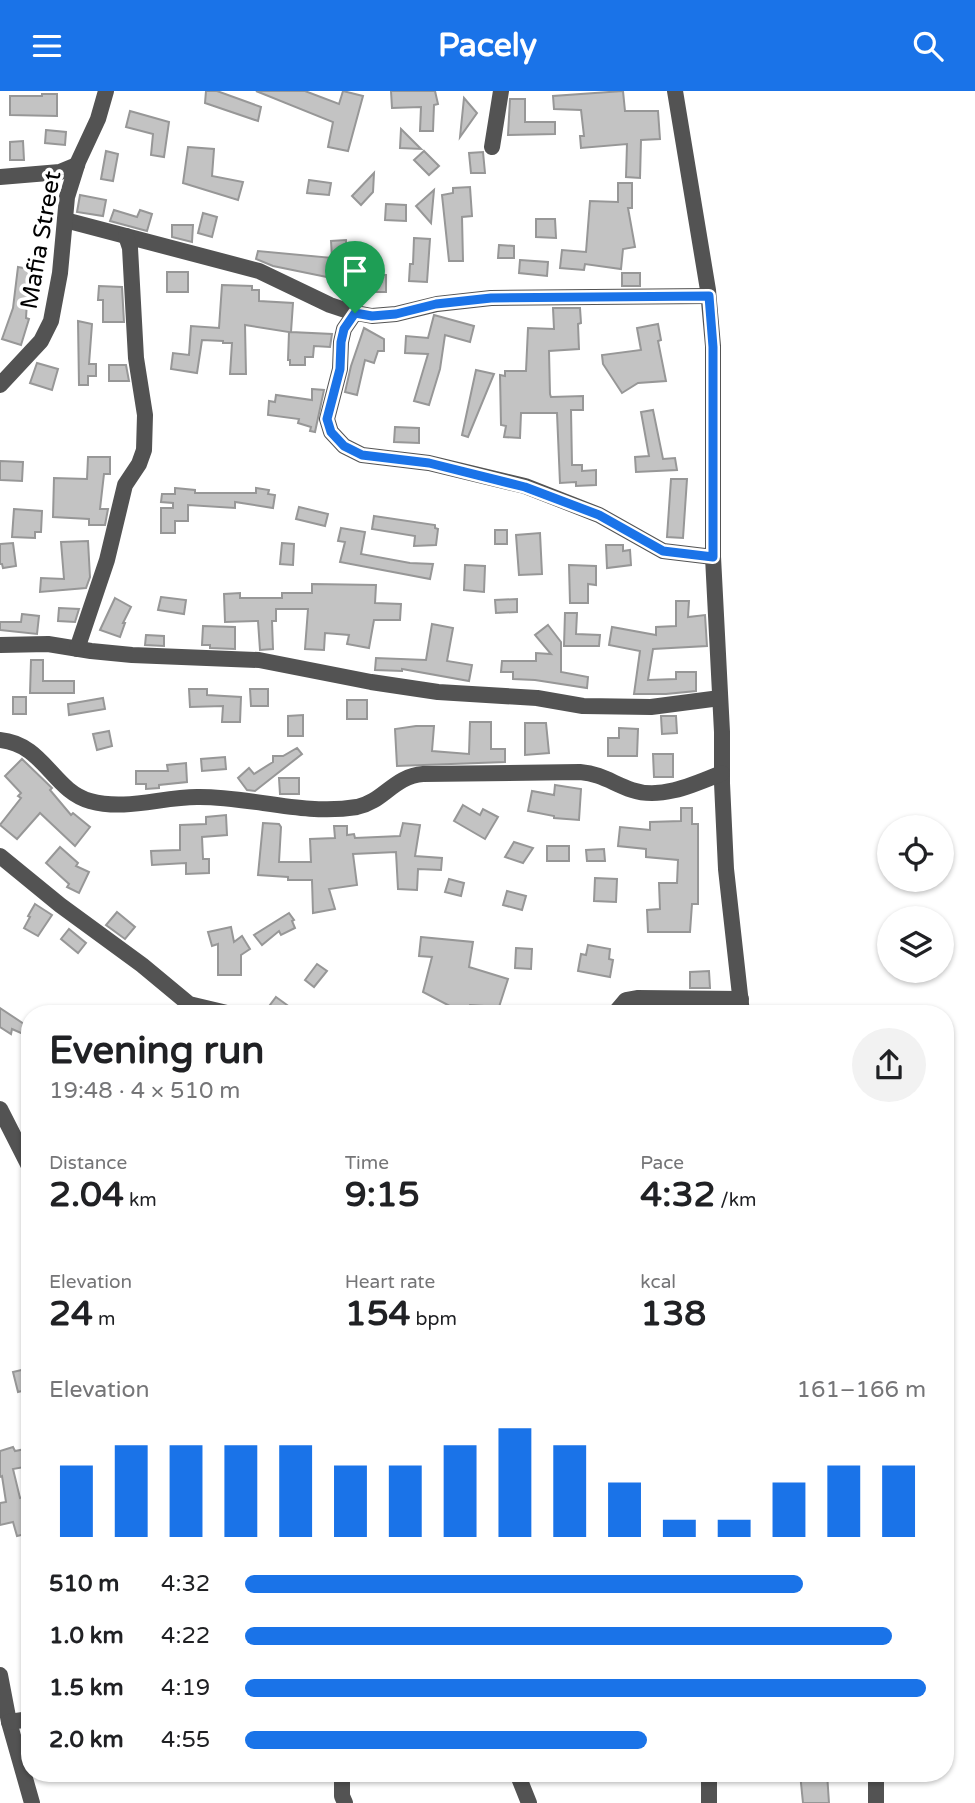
<!DOCTYPE html>
<html lang="en">
<head>
<meta charset="utf-8">
<style>
	:root { --surface:#fff; --page:#f2f2f2; --text:#202124; --muted:#757577; --accent:#1a73e8 }
	body { margin:0; font-family:"Varela Round",sans-serif; background:var(--page); color:var(--text); height:100vh; display:flex; flex-direction:column; font-size:26px; white-space:nowrap }
	* { box-sizing:border-box; margin:0 }
	p { font-size:23px; color:var(--muted) }
	.icon { flex:none; width:38px; height:38px; fill:none; stroke:currentColor; stroke-width:2; stroke-linecap:round; stroke-linejoin:round }
	.map { position:relative; flex:1; overflow:hidden }
	.details { position:absolute; left:21px; top:914px; width:933px; height:777px; display:flex; flex-direction:column; background:var(--surface); border-radius:28px; box-shadow:0 2px 5px #0004 }
	.details>* { flex:none }
	.tools { position:absolute; left:877px; top:724px; display:grid; gap:14px }
	.tools a { display:grid; place-items:center; width:77px; height:77px; border-radius:50%; background:var(--surface); box-shadow:0 2px 5px #0004; font-size:35px }
	.pin { position:absolute; display:grid; place-items:center; width:60px; height:60px; color:#fff; margin:-72px -30px; border-radius:50% 50% 50% 0; rotate:-45deg; box-shadow:0 0 7px #0007 }
	.pin .icon { rotate:45deg }
	.round { display:grid; place-items:center; flex:none; width:74px; height:74px; border-radius:37px; background:var(--page) }
	.head { display:flex; align-items:center; justify-content:space-between; height:119px; padding:0 28px }
	h1 { font-size:38px; font-weight:800; line-height:52px }
	.metrics { display:grid; grid-template-columns:repeat(3,1fr); gap:10px; height:119px; padding:7px 28px }
	.metrics div { display:grid; align-content:center }
	.metrics b { font-size:35px; font-weight:800 }
	.metrics small { font-size:19px; font-weight:400 }
	.metrics p { font-size:19px }
	.chart { height:196px; padding:14px 28px }
	.chart p { display:flex; justify-content:space-between }
	.chart svg { width:100%; height:126px; margin-top:7px; stroke:var(--accent); stroke-width:6 }
	ul { padding:0 28px; list-style:none; font-size:23px }
	li { display:grid; grid-template-columns:112px 84px 1fr; align-items:center; height:52px }
	li i { height:18px; border-radius:9px; background:var(--accent) }
	header { display:flex; justify-content:space-between; align-items:center; height:91px; padding:0 28px; background:var(--accent); color:#fff; font-size:32px; font-weight:800 }
	.map>svg:first-child { display:block }
	.building { fill:#c3c3c3; stroke:#979797; stroke-width:2 }
	.lines { fill:none; stroke-linecap:round; stroke-linejoin:round }
	.minor { stroke:#535353; stroke-width:16 }
	.route-casing { stroke:#fff; stroke-width:14 }
	.route { stroke:#1a73e8; stroke-width:9 }
	.labels { text-anchor:middle; dominant-baseline:central; stroke-width:7; stroke-linejoin:round; paint-order:stroke }
	.street-label { font-size:24px; fill:#000; stroke:#fff }
</style>
</head>
<body>
<header><svg class="icon" aria-label="menu" viewBox="0 0 24 24"><path d="M4 6h16M4 12h16M4 18h16"/></svg>Pacely<svg class="icon" aria-label="search" viewBox="0 0 24 24"><circle cx="10" cy="10" r="6"/><path d="M15 15l6 6"/></svg></header>
<div class="map">
<svg width="975" height="1712" viewBox="0 0 975 1712">
	<rect width="100%" height="100%" fill="#fff"/>
	<g class="building">
		<path d="M206,0H217L261,16L258,30L205,12Z"/>
		<path d="M256,0H305L339,13L343,0L363,5L348,60L328,56L333,31Z"/>
		<path d="M391,0H435L438,13L434,14L433,40H420L421,16L392,17Z"/>
		<path d="M623,0L625,20H658L660,48L641,49L640,87L626,86L627,53L581,57L580,45H584L581,19L554,18L553,5Z"/>
		<path d="M42,3H57V25L10,24V5H42Z"/>
		<path d="M464,7L477,22L460,46Z"/>
		<path d="M510,8H525V31H555V43L508,44Z"/>
		<path d="M130,20L169,31L164,66L151,64L153,43L126,36Z"/>
		<path d="M401,38L421,58L400,57Z"/>
		<path d="M46,39L66,41L65,54L45,52Z"/>
		<path d="M23,50L24,69H10V51Z"/>
		<path d="M188,56L214,58L212,85L243,91L238,109L183,92Z"/>
		<path d="M106,60L118,63L113,90L101,88Z"/>
		<path d="M424,60L439,75L429,84L414,69Z"/>
		<path d="M483,61L485,82H471L469,62Z"/>
		<path d="M374,82L373,101L361,114L352,105Z"/>
		<path d="M309,89L331,92L329,104L307,102Z"/>
		<path d="M618,92H632V117H628L635,156L623,158L621,178L585,173L584,179L560,177L562,159L586,161L590,110L618,111Z"/>
		<path d="M470,96L472,125L462,126L463,170H449L442,104L453,102V97Z"/>
		<path d="M434,99L431,132L416,115Z"/>
		<path d="M80,104L106,109L103,125L77,121Z"/>
		<path d="M386,113L406,114V130L385,129Z"/>
		<path d="M114,119L137,126L140,119L152,123L147,140L110,130Z"/>
		<path d="M203,122L217,126L212,146L198,142Z"/>
		<path d="M536,128H555L556,147L536,146Z"/>
		<path d="M172,134H193L192,151L172,146Z"/>
		<path d="M414,147L430,148L427,191L409,190L410,173H413Z"/>
		<path d="M346,149L347,172L360,174L358,183L386,184V201H365L366,194L273,175L256,168L258,160L332,167L331,150Z"/>
		<path d="M499,154L514,155V167H498Z"/>
		<path d="M520,169L548,171L547,185L519,182Z"/>
		<path d="M18,176L29,178L26,227L29,228L21,254L2,248L13,217Z"/>
		<rect x="167" y="181" width="21" height="20"/>
		<rect x="622" y="182" width="18" height="13"/>
		<path d="M222,194L252,195V199H259V210L293,212L291,241L332,243L330,256L314,255L313,266H305V274H290V269H288L289,241L245,234L246,283H230L232,252H223V250L202,249L197,282L171,278L173,262L189,264L191,235L219,237Z"/>
		<path d="M99,195L122,196L124,231H103V209H98Z"/>
		<path d="M553,217H580L581,232L578,233L579,258L549,260L550,303L551,306L583,305V319H571L572,374H582V380L596,379V394L576,395V391L560,392L557,322H521L520,347L504,346L506,335L501,334L500,284L505,285V280H526L528,237L554,238Z"/>
		<path d="M434,224L474,235L470,251L445,244L440,278L429,314L414,310L428,263L405,262L406,245L428,247Z"/>
		<path d="M78,230L92,233L89,273H96V285H88V294H79Z"/>
		<path d="M658,233L661,249L658,250L666,290L638,292L622,302L603,273L602,264L641,259L637,237Z"/>
		<path d="M364,237L384,248V260H378L374,272L365,269L357,304L345,301L351,275Z"/>
		<path d="M37,272L58,278L52,299L30,292Z"/>
		<path d="M109,274H126L129,290H109Z"/>
		<path d="M476,279L494,283L468,346L462,344Z"/>
		<path d="M312,298L324,299L315,341L310,340L311,336L298,332L299,328L268,324L269,310L275,311L276,304L312,309Z"/>
		<path d="M653,319L663,368L675,367L677,379L636,381L635,366L649,365L641,321Z"/>
		<path d="M395,336L419,337V352L394,351Z"/>
		<path d="M88,366H110V383H104L100,418H108L105,434H89V428L53,426L54,387L87,388Z"/>
		<path d="M0,370L23,371L22,390L0,389Z"/>
		<path d="M671,388H687L683,447L667,446Z"/>
		<path d="M175,397L195,399V402H256V397L269,399L268,403L275,404L273,417L235,411V417L188,414V430H175V442H161V417H173V412L161,411L162,403H175Z"/>
		<path d="M299,416L328,423L325,435L296,428Z"/>
		<path d="M14,418L42,420L41,441H35V447L12,446Z"/>
		<path d="M374,425L435,434V437L438,438L436,454L414,455L415,445L372,438Z"/>
		<path d="M341,437L365,441L361,463L410,472L433,473L430,488L340,471L345,451L338,450Z"/>
		<rect x="495" y="439" width="12" height="14"/>
		<path d="M540,442L542,483L519,484L516,444Z"/>
		<path d="M88,450L90,486L86,497L40,501L41,487L64,488L61,451Z"/>
		<path d="M13,452L16,475L3,477L2,473H0V453Z"/>
		<path d="M282,452L294,453L293,474L280,473Z"/>
		<path d="M606,454H623V460L630,459L631,474L607,477Z"/>
		<path d="M465,474L485,475L484,501L464,499Z"/>
		<path d="M569,474L596,475V494L588,493V512H570Z"/>
		<path d="M312,493L376,494L375,512L401,513L400,529H374L369,557L347,553L349,544L325,542L324,559L305,558L308,518H276V530H272L273,558L260,559L258,530L225,531L224,503L240,502V507H282V502H312Z"/>
		<path d="M161,506L186,509L184,523L158,519Z"/>
		<path d="M115,507L131,516L123,532H125L120,546L100,539Z"/>
		<path d="M517,508V521L496,522L495,509Z"/>
		<path d="M676,510H689L688,526L705,524L707,555L653,558L648,589L676,588V581H696V600L666,603H634L640,560L609,554L612,536L656,544V536L676,535Z"/>
		<path d="M59,517L79,518L75,531L58,530Z"/>
		<path d="M565,522H577L576,543L600,544L599,555H564Z"/>
		<path d="M22,523L39,525L37,543L0,539V531H21Z"/>
		<path d="M432,533L453,537L447,570L472,574L469,590L402,578V580L375,579L376,567L426,569Z"/>
		<path d="M548,534L561,551V581L588,586L587,597L535,589L513,588V581H501L502,570H536V562L551,563L535,544Z"/>
		<path d="M203,535L235,536V558L210,557V554H202Z"/>
		<path d="M146,544L164,545V555L145,554Z"/>
		<path d="M31,569H43V590H74V602H30Z"/>
		<path d="M189,598H207V604L241,606L240,631H222L223,615L190,616Z"/>
		<path d="M250,598H268V615H251Z"/>
		<rect x="13" y="606" width="13" height="17"/>
		<path d="M103,607L105,618L69,624L68,613Z"/>
		<rect x="347" y="609" width="20" height="19"/>
		<path d="M303,624V645H288V625Z"/>
		<path d="M661,625H676L677,642L662,643Z"/>
		<path d="M470,631H491V658H505V671L397,675L395,638L416,635H434L432,660L469,663Z"/>
		<path d="M525,632H546L549,662L525,664Z"/>
		<path d="M619,637L638,638L637,665H608V647H619Z"/>
		<path d="M109,640L112,655L97,659L93,643Z"/>
		<path d="M297,657L302,663L255,700L247,699L238,687L249,677L254,683L273,671V665H283Z"/>
		<path d="M653,663H673V686H654Z"/>
		<path d="M225,666L226,678L202,680L201,668Z"/>
		<path d="M22,668L52,697L50,699L71,724L73,722L90,736L75,755L40,722L17,748L0,734L21,707L18,705L21,702L5,685Z"/>
		<path d="M186,672L187,691L159,694V697L146,698V693H136V680H168L167,674Z"/>
		<path d="M279,687H299V703H280Z"/>
		<path d="M555,694L581,698L579,729L554,727V725L528,720L532,700L554,704Z"/>
		<path d="M463,714L480,724L483,718L498,726L485,748L454,730Z"/>
		<path d="M681,717H692V733H698V813H692L690,841H648L647,819L660,818L659,792H677L678,769L646,766V758L618,755L620,736L650,739V731L681,730Z"/>
		<path d="M226,724L227,744L202,746L203,768H209V782L186,783V772L152,774L151,760L180,759V734L206,733V726Z"/>
		<path d="M263,732L279,733L281,736L279,771H311L310,748L335,747L334,735H347V744L354,743L355,747L400,745L403,732L420,734L415,765L442,767L441,779L418,778L417,799L398,798L396,761L353,763L357,794L329,798L335,818L313,822L312,789H288V786L258,784Z"/>
		<path d="M514,751L533,757L523,772L505,766Z"/>
		<rect x="547" y="755" width="22" height="15"/>
		<path d="M60,756L78,772L76,775L89,781L79,802L67,796L69,793L46,772Z"/>
		<path d="M604,758L605,770H587L586,759Z"/>
		<path d="M595,787L617,788L616,811L594,810Z"/>
		<path d="M449,788L464,792L461,805L445,801Z"/>
		<path d="M507,800L526,805L522,819L503,814Z"/>
		<path d="M35,813L52,824L38,845L24,837L30,826L28,825Z"/>
		<path d="M117,821L135,836L125,848L106,834Z"/>
		<path d="M289,822L294,829L292,830L295,837L281,844L279,840L262,854L254,844Z"/>
		<path d="M231,836L234,851L242,845L250,858L241,864V884H218V853L212,855L208,841Z"/>
		<path d="M69,838L86,852L78,862L61,848Z"/>
		<path d="M421,846L473,851L469,876L508,888L499,916L470,914L467,922H463L423,901L432,866L419,865Z"/>
		<path d="M588,854L610,858L609,868L613,869L610,886L578,880L581,863L586,864Z"/>
		<path d="M516,857L532,858L531,878L515,877Z"/>
		<path d="M317,873L327,880L314,896L305,889Z"/>
		<path d="M709,880L710,897H690V881Z"/>
		<path d="M276,906L298,922H264Z"/>
		<path d="M0,917L30,937V946L12,938L11,943L0,936Z"/>
		<path d="M30,1277V1298L18,1301L13,1281Z"/>
		<path d="M13,1356L15,1360L30,1357V1375L13,1378L20,1407L26,1405L30,1421V1442L17,1445L13,1431L0,1434V1412L6,1411L2,1385L0,1386V1360Z"/>
		<path d="M800,1682H827L829,1712H803Z"/>
	</g>
	<g class="lines">
		<g class="minor">
			<path d="M675,0L708,199L713,255V466L722,641V692L726,778L742,922"/>
			<path d="M492,56L501,0"/>
			<path d="M0,86L60,81L77,74"/>
			<path d="M65,129L259,180L330,214L351,221L372,225L396,223L437,213L491,207L708,205"/>
			<path d="M355,222L344,238L341,251L340,278L327,328L331,341L344,355L362,364L429,372L525,395L599,424L663,460L713,466"/>
			<path d="M0,294L41,250L51,230L60,182L67,106L78,71L98,28L106,0"/>
			<path d="M0,554L48,553L91,560L132,564L259,569L371,591L438,601L537,607L583,615L651,616L720,607"/>
			<path d="M77,558L107,469L125,394L139,373L144,359L145,324L136,267L130,157L126,145"/>
			<path d="M0,649C44,653 53,700 90,710C126,720 161,706 197,706C250,705 303,725 357,716C383,711 394,685 423,683L580,681C602,683 612,692 632,699C661,709 695,693 722,682"/>
			<path d="M0,765L60,814L142,874L189,913L227,922"/>
			<path d="M615,922L626,909L637,907L741,908"/>
			<path d="M0,1018L30,1077"/>
			<path d="M0,1584L9,1631L32,1712"/>
			<path d="M9,1631L30,1628"/>
			<path d="M342,1682V1705L345,1712"/>
			<path d="M517,1682L529,1712"/>
			<path d="M709,1682V1712"/>
			<path d="M876,1712V1682"/>
		</g>
	</g>
	<g class="lines">
		<g class="route-casing">
			<path id="route" d="M709,205L713,256V466L663,460L599,424L525,396L429,372L362,364L344,355L331,341L327,328L340,278L341,251L344,238L355,222L372,225L396,223L436,213L491,207Z"/>
		</g>
		<use href="#route" class="route"/>
	</g>
	<g class="labels">
		<g class="street-label">
			<text transform="translate(41 149) rotate(-80)">Mafia Street</text>
		</g>
	</g>
</svg>
<div class="tools">
<a><svg class="icon" aria-label="locate" viewBox="0 0 24 24"><circle cx="12" cy="12" r="6"/><path d="M12 2v4M12 18v4M2 12h4M18 12h4"/></svg></a>
<a><svg class="icon" aria-label="layers" viewBox="0 0 24 24"><path d="M12 4l9 5-9 5-9-5zM3 14l9 5 9-5"/></svg></a>
</div>
<div class="pin" style="left:355px;top:222px;background:#1e9e55"><svg class="icon" aria-label="arrive" viewBox="0 0 24 24"><path d="M6 21V4h12l-3 4 3 4H6"/></svg></div>
<section class="details">
<div class="head"><div><h1>Evening run</h1><p>19:48 · 4 × 510 m</p></div><a class="round"><svg class="icon" aria-label="share" viewBox="0 0 24 24"><path d="M12 15V3M7 8l5-5 5 5M5 13v7h14v-7"/></svg></a></div>
<div class="metrics">
<div><p>Distance</p><b>2.04<small> km</small></b></div>
<div><p>Time</p><b>9:15</b></div>
<div><p>Pace</p><b>4:32<small> /km</small></b></div>
</div>
<div class="metrics">
<div><p>Elevation</p><b>24<small> m</small></b></div>
<div><p>Heart rate</p><b>154<small> bpm</small></b></div>
<div><p>kcal</p><b>138</b></div>
</div>
<div class="chart"><p><span>Elevation</span>161–166 m</p>
<svg viewBox="0 0 160 44" preserveAspectRatio="none"><path d="M5 44V19M15 44V12M25 44V12M35 44V12M45 44V12M55 44V19M65 44V19M75 44V12M85 44V6M95 44V12M105 44V25M115 44V38M125 44V38M135 44V25M145 44V19M155 44V19"/></svg>
</div>
<ul>
<li><b>510 m</b>4:32<i style="width:82%"></i></li>
<li><b>1.0 km</b>4:22<i style="width:95%"></i></li>
<li><b>1.5 km</b>4:19<i style="width:100%"></i></li>
<li><b>2.0 km</b>4:55<i style="width:59%"></i></li>
</ul>
</section>
</div>
</body>
</html>
